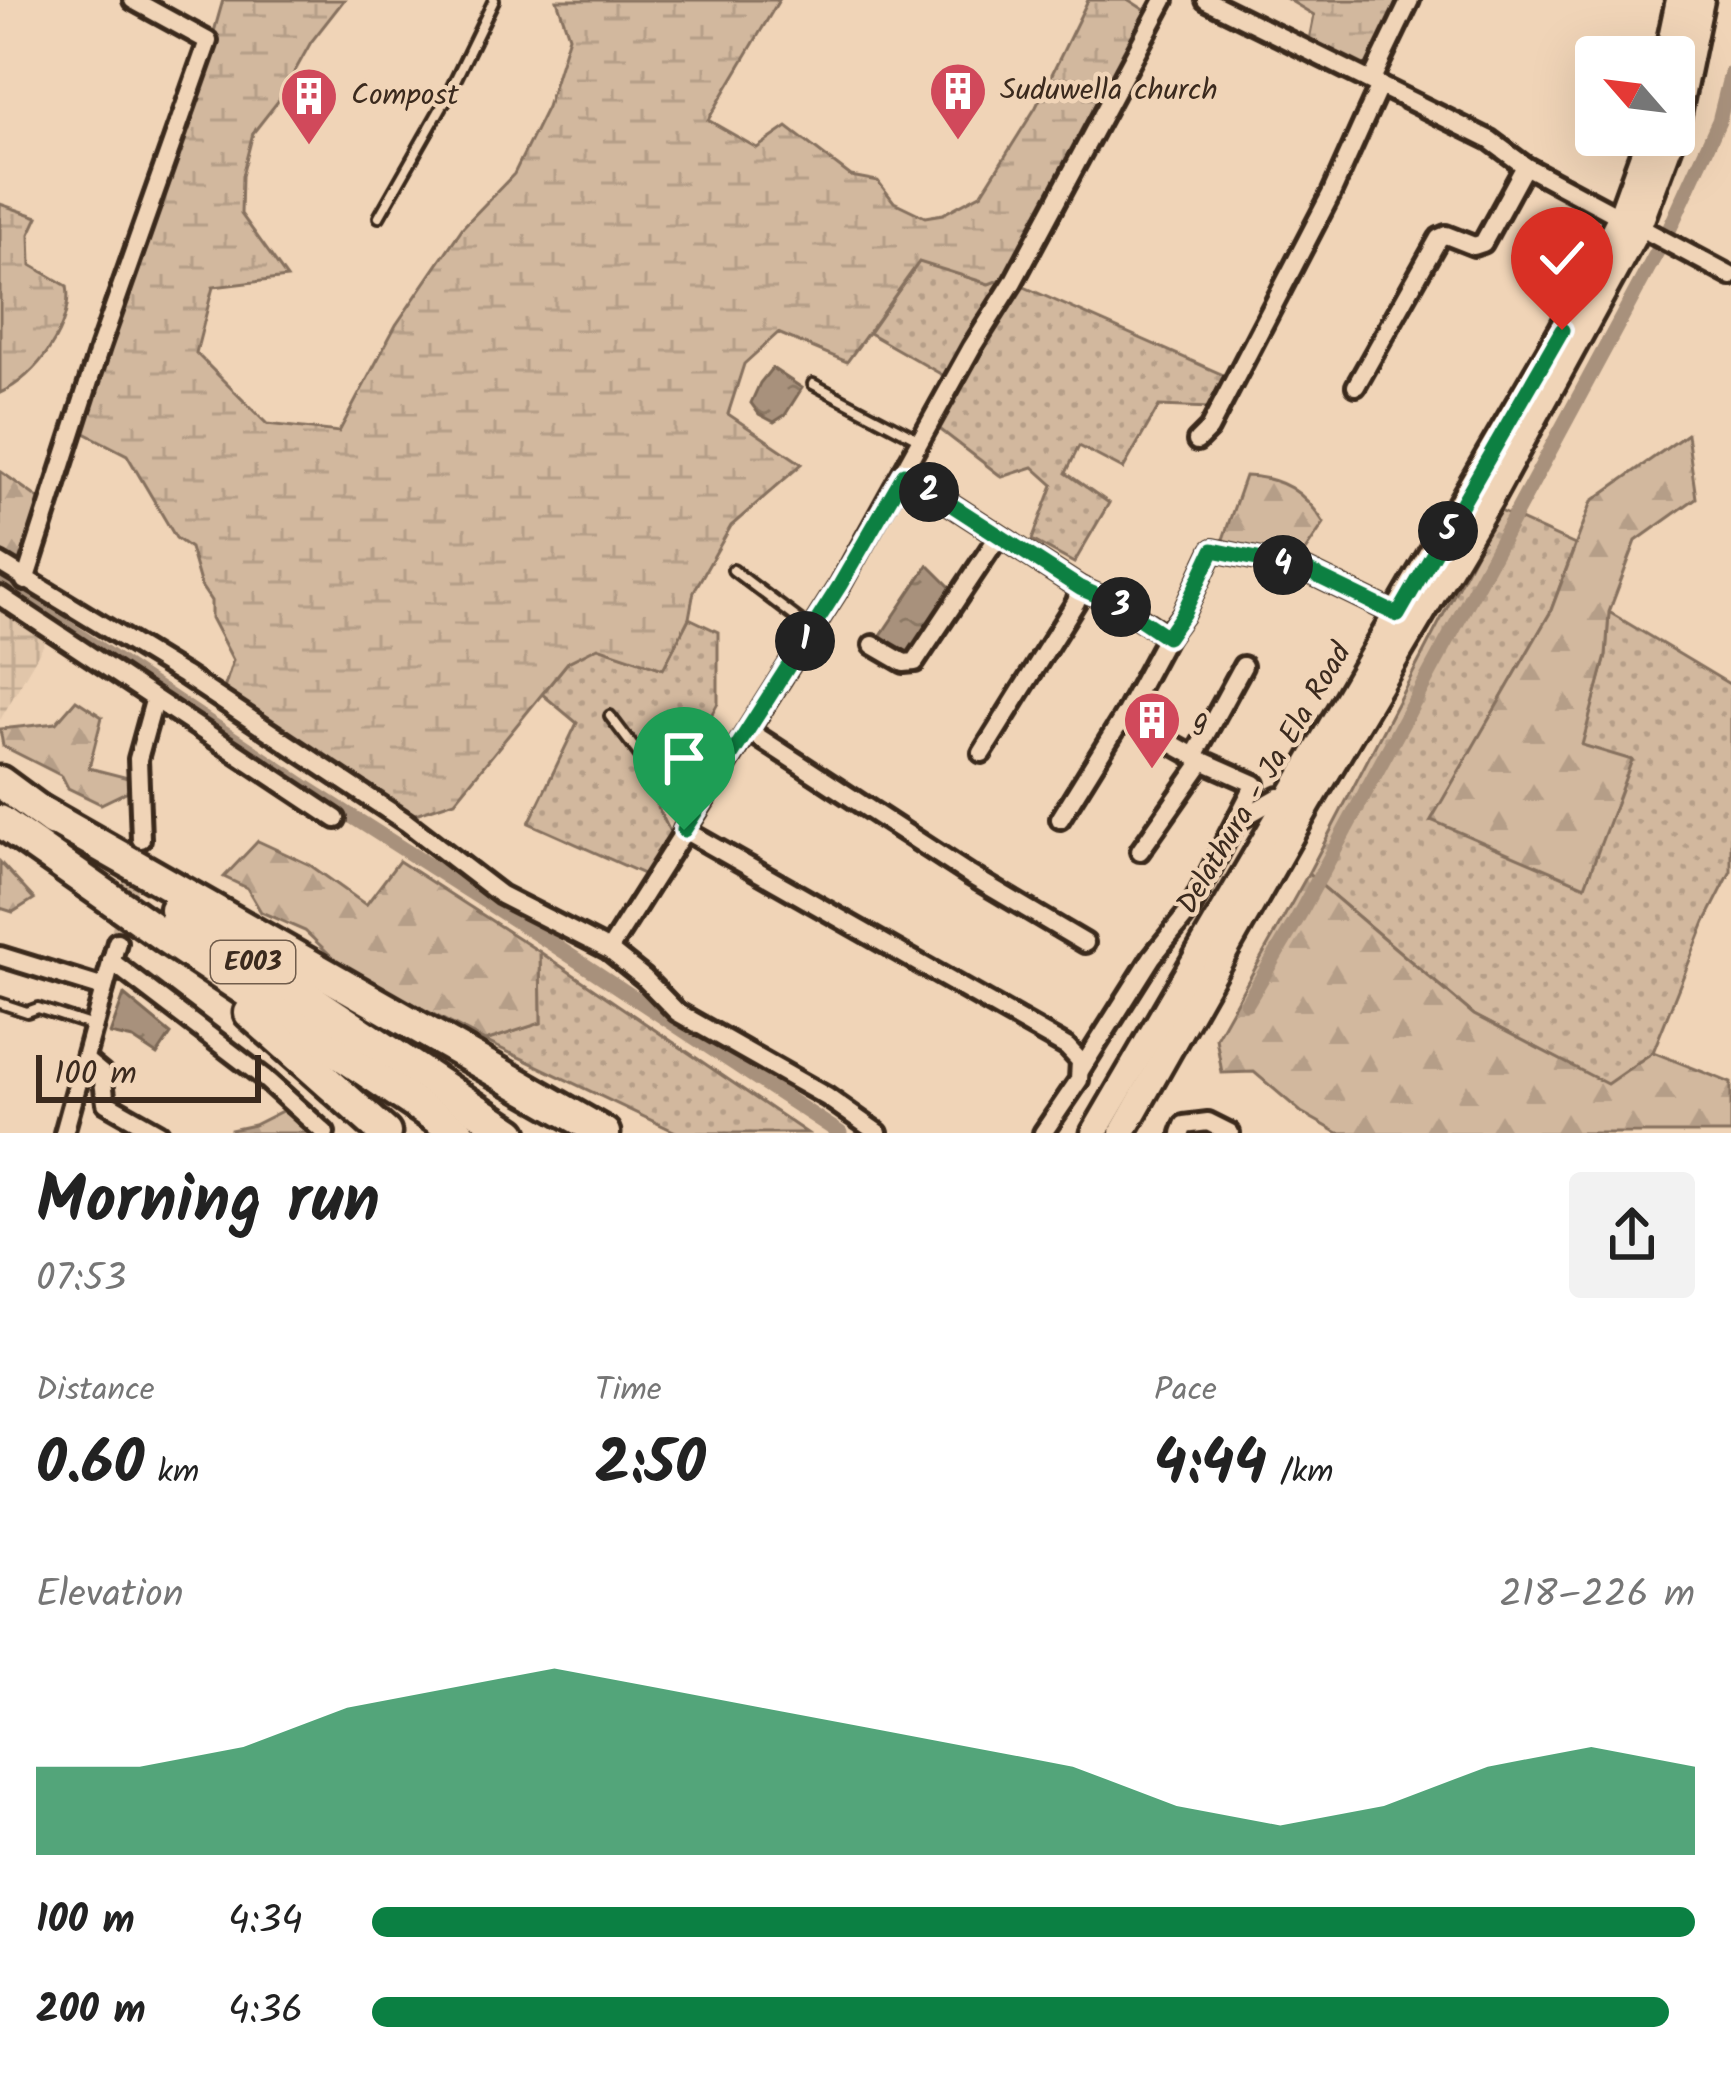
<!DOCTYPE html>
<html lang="en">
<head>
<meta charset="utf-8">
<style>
	:root { --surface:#fff; --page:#f2f2f2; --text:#222; --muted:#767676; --accent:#0b8043 }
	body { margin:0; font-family:Kalam,sans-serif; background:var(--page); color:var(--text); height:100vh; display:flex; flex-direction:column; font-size:45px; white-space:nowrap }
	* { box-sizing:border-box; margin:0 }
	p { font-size:39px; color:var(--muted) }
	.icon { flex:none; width:66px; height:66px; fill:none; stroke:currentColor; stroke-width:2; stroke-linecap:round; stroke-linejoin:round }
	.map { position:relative; height:1133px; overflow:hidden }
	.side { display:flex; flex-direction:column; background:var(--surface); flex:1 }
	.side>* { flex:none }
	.needle { width:78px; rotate:298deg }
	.tools { position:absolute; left:1575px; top:36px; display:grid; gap:24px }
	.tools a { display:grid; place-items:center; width:120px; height:120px; border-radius:12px; background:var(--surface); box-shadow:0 12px 48px #0002; font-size:60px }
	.scale { position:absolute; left:36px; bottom:30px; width:225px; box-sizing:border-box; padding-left:12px; border:6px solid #3b2a1e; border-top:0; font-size:33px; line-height:42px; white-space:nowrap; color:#3b2a1e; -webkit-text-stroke:9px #f0d4b7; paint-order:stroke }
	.pin { position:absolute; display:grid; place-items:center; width:102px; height:102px; color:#fff; margin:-123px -51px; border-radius:50% 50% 50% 0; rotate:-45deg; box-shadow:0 0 12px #0007 }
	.pin .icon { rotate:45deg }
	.km { position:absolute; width:60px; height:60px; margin:-30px; border-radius:50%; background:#222; color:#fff; font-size:33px; line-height:60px; text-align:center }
	.round { display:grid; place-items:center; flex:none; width:126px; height:126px; border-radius:12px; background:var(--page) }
	.overview { display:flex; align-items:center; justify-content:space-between; height:204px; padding:0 36px }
	h1 { font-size:66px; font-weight:700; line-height:90px }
	.stats { display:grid; grid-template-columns:repeat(3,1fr); gap:18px; height:204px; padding:12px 36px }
	.stats div { display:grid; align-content:center }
	.stats b { font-size:60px; font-weight:700 }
	.stats small { font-size:33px; font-weight:400 }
	.stats p { font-size:33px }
	.chart { height:336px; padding:24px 36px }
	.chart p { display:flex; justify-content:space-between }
	.chart svg { width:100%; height:216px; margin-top:12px; fill:var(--accent); opacity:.7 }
	ul { padding:0 36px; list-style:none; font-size:39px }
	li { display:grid; grid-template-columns:192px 144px 1fr; align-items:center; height:90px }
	li i { height:30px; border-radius:15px; background:var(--accent) }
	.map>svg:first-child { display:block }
	.industrial { fill:url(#industrial-grid) }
	.grass { fill:url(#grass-dots); stroke:#86715e; stroke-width:3 }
	.forest { fill:url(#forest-firs); stroke:#86715e; stroke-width:3 }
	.wetland { fill:url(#wetland-marsh); stroke:#86715e; stroke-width:3 }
	.water { fill:url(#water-ripples); stroke:#7c6856; stroke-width:3 }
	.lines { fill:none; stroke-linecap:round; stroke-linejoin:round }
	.canal { stroke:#a8917b; stroke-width:15 }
	.minor-tunnel { stroke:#ccb298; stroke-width:16; stroke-dasharray:16 8; stroke-linecap:butt }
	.service-casing { stroke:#3b2a1e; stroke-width:16 }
	.minor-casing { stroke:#3b2a1e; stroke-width:26 }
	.primary-casing { stroke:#3b2a1e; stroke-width:33 }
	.motorway-casing { stroke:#3b2a1e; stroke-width:39 }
	.service { stroke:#f0d4b7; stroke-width:8 }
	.minor { stroke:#f0d4b7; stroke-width:16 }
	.primary { stroke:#f0d4b7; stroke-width:24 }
	.motorway { stroke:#f0d4b7; stroke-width:30 }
	.route-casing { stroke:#fff; stroke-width:24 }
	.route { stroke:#0b8043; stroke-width:15 }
	.labels { text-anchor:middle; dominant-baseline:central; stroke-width:9; stroke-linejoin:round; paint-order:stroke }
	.shield { fill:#f0d4b7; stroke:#715d4c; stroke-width:3 }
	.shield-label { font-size:27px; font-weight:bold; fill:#3b2a1e }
	.poi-label { font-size:30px; fill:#3b2a1e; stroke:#f0d4b7; text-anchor:start }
	.street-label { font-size:30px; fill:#3b2a1e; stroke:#f0d4b7 }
</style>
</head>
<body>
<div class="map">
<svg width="1731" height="1133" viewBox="0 0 1731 1133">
	<defs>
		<pattern id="industrial-grid" width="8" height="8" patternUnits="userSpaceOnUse" patternTransform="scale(3)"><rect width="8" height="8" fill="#e1c6aa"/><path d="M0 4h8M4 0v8" fill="none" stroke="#c2aa92"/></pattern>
		<pattern id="grass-dots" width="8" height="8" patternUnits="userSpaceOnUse" patternTransform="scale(3)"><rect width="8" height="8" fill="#d2b89e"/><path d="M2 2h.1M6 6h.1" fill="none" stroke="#b59e88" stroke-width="1.8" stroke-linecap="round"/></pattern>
		<pattern id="forest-firs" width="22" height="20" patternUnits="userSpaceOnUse" patternTransform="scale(3)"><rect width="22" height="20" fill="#d2b89e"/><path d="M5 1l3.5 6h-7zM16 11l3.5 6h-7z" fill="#b59e88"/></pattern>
		<pattern id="wetland-marsh" width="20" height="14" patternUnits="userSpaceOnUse" patternTransform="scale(3)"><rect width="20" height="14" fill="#d2b89e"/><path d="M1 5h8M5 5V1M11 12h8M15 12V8" fill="none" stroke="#b59e88"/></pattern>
		<pattern id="water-ripples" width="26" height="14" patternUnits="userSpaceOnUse" patternTransform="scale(3)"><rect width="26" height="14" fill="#a8917b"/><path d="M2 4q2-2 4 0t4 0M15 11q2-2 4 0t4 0" fill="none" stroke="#8a7764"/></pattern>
	</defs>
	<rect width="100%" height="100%" fill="#f0d4b7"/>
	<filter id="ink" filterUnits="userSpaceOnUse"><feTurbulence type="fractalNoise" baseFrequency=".00833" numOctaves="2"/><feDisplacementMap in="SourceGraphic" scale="24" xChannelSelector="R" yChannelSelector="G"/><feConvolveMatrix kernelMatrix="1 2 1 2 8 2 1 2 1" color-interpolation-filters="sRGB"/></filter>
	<g filter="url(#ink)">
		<path class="industrial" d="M0,606L48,637L0,720Z"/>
		<g class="grass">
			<path d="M919,261L988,284L1004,278L1230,378L1211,408L1159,406L1123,469L1079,446L1066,473L1109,503L1074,563L1032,540L1053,485L1033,467L1002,477L937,427L960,385L869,333Z"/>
			<path d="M1498,510L1575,545L1550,613L1431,821L1631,761L1581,745L1606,656L1609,612L1731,685V871L1705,922L1653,1052L1607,1085L1474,1015L1308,874Z"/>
			<path d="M689,618L718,632V703L693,748L664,742L636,762L670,832L648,876L529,823L577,723L542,694L568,662L597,646L663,669Z"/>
			<path d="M540,952L807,1133H678L485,1041L541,1023Z"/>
		</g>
		<g class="forest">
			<path d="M1687,434L1696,498L1636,541L1609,612L1606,656L1582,745L1632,760L1585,886L1431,820L1550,613L1592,501Z"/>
			<path d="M0,471L45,503L20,570L0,557Z"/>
			<path d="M1245,476C1282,477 1304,491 1324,523L1287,578L1221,545Z"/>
			<path d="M76,700L102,717L89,768L132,779L128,791L101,804L68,788L62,776L3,746L0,729L56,723Z"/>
			<path d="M258,841L310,865L366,905L399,861L540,952L541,1023L485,1041L344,968L305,931L261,912L247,888L224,877Z"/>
			<path d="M0,862L34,899L13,912L0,908Z"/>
			<path d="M1308,874L1474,1015L1607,1084L1653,1052L1731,1083V1133H1338L1301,1112L1254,1072L1222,1073L1216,1038Z"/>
			<path d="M282,1111L319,1133H231V1130L254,1125Z"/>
		</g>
		<g class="wetland">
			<path d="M223,0H344L311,42L279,100L253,133L242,176L241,214L287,278L213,287L196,353L267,424L339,432L396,325L463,227L514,174L547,107L569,36L557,0H779L708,120L757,148L787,127L851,176L878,181L894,202L925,217L943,214L982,193L1036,107L1088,0H1129L1146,11L1110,85L1004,278L989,284L919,262L847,362L778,333L744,364L728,414L802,464L731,526L694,591L689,618L663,669L598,647L568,662L455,801L409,816L224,689L233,660L211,618V601L201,586L190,548L176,538L127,455L79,430L183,141Z"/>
			<path d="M1289,0H1405L1367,73L1308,45L1314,15Z"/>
			<path d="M0,204L38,217L30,234L31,265L67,286C74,325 36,378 0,393Z"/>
		</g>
		<g class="water">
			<path d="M772,368L802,388L785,415L774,422L759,414L751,403L760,383Z"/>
			<path d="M928,565L953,590L909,655L889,646L881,635Z"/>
			<path d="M124,995L171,1034L157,1055L133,1039L110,1034Z"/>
		</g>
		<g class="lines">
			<g class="canal">
				<path d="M1669,230L1719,121L1731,73"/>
				<path d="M0,583L304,786L554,945L840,1133"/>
				<path d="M1247,1003L1297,919L1657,252"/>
			</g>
			<path class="minor-tunnel" d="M117,942L135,864"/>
			<g class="service-casing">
				<g id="service">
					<path d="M379,217L446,99L494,0"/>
					<path d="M813,384L918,439"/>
					<path d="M733,570L811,629"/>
					<path d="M610,716L654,774L699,807"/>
					<path d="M0,1003L27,1012L38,1008L93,1026"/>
				</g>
			</g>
			<g class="minor-casing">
				<g id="minor">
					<path d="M1206,0L1490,140L1525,166L1731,276"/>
					<path d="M1372,79L1410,0"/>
					<path d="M1356,386L1439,238L1446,235L1474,246L1483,243L1525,166"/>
					<path d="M1197,441L1209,429L1331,194L1380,85"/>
					<path d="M904,474L1080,588L1076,602L982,753"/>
					<path d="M0,563L184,675L406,822L501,895L609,950L644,978L677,1012L827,1097L878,1133"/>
					<path d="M25,581L100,347L208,41L133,0"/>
					<path d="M1080,588L1119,605L1167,636L1183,614L1213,550L1301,568L1398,615"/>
					<path d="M0,596L336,819"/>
					<path d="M873,645L904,663L915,662L998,537"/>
					<path d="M749,731L970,875L1085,943"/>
					<path d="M1194,756L1243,666"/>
					<path d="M1060,819L1125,714L1167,636"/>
					<path d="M1237,821L1279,797"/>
					<path d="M684,830L1067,1047L1080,1061L1079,1080L1043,1133"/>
					<path d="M141,839L138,759L154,701"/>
					<path d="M1140,851L1203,761"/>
					<path d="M609,950L840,585L972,347L1013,282L1164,0"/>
					<path d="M0,956L104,988"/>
					<path d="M111,961L263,1077L325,1133"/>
					<path d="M85,1060L102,1074L106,1103L159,1133"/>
					<path d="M1080,1071L1152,957L1190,910L1255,784L1203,761L1124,717"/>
					<path d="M64,1133L117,942"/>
					<path d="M1181,1133L1184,1125L1208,1122L1230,1133"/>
				</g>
			</g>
			<g class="primary-casing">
				<g id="primary">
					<path d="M1667,57L1679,0"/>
					<path d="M1674,131L1701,0"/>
					<path d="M1094,1133L1562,330L1620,218L1650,135"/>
					<path d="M1122,1133L1309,803L1490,499L1638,228L1673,135"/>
				</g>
			</g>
			<g class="motorway-casing">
				<g id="motorway">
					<path d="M0,782L53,821"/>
					<path d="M38,810L604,1133"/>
					<path d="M0,821L168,939L459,1133"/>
					<path d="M175,909L512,1133"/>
					<path d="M250,1013L385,1133"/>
				</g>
			</g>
			<use href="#service" class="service"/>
			<use href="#minor" class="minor"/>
			<use href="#primary" class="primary"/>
			<use href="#motorway" class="motorway"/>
		</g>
	</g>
	<g class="lines" filter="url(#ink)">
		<g class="route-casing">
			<path id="route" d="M684,830L840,585L904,474L1080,588L1119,605L1167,637L1183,614L1213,550L1301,568L1398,615L1562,330"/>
		</g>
		<use href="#route" class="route"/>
	</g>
	<defs>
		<g id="building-pin" transform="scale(3)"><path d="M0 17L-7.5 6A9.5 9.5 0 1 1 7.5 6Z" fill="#d1495b" stroke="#f0d4b7"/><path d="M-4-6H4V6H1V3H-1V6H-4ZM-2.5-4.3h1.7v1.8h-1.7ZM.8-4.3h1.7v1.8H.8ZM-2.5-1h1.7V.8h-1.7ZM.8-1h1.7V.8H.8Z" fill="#fff"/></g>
	</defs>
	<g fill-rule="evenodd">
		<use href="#building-pin" x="958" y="91"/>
		<use href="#building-pin" x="309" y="96"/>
		<use href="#building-pin" x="1152" y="720"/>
	</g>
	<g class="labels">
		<rect class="shield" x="211" y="941" width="84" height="42" rx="9"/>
		<g class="shield-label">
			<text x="253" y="962">E003</text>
		</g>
		<g class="poi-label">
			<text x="1000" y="91">Suduwella church</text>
			<text x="351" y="96">Compost</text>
			<text x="1194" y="720">g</text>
		</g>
		<g class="street-label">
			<text transform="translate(1265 779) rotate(-59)">Delathura - Ja Ela Road</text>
		</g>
	</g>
</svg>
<div class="tools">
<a><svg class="needle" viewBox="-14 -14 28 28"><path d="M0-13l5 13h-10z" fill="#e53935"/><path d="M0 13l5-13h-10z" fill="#767676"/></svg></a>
</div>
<div class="scale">100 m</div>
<div class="pin" style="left:684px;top:830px;background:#1e9e55"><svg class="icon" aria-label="arrive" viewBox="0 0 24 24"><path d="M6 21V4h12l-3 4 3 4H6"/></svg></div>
<div class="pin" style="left:1562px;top:330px;background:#d93025"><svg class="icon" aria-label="check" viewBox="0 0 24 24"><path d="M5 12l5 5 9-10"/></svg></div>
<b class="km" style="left:805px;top:641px">1</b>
<b class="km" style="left:929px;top:492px">2</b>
<b class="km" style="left:1121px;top:607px">3</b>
<b class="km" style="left:1283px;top:565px">4</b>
<b class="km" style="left:1448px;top:531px">5</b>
</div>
<section class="side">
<div class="overview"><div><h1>Morning run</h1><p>07:53</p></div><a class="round"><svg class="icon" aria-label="share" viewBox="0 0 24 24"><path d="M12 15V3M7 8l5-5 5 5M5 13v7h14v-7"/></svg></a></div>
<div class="stats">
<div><p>Distance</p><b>0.60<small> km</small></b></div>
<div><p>Time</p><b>2:50</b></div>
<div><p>Pace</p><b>4:44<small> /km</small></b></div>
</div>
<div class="chart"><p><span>Elevation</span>218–226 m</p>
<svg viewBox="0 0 160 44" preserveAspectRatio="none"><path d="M0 44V26L10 26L20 22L30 14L40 10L50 6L60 10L70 14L80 18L90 22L100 26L110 34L120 38L130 34L140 26L150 22L160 26V44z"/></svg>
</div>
<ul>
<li><b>100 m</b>4:34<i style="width:100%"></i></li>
<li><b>200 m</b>4:36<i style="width:98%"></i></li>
</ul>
</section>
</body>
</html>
